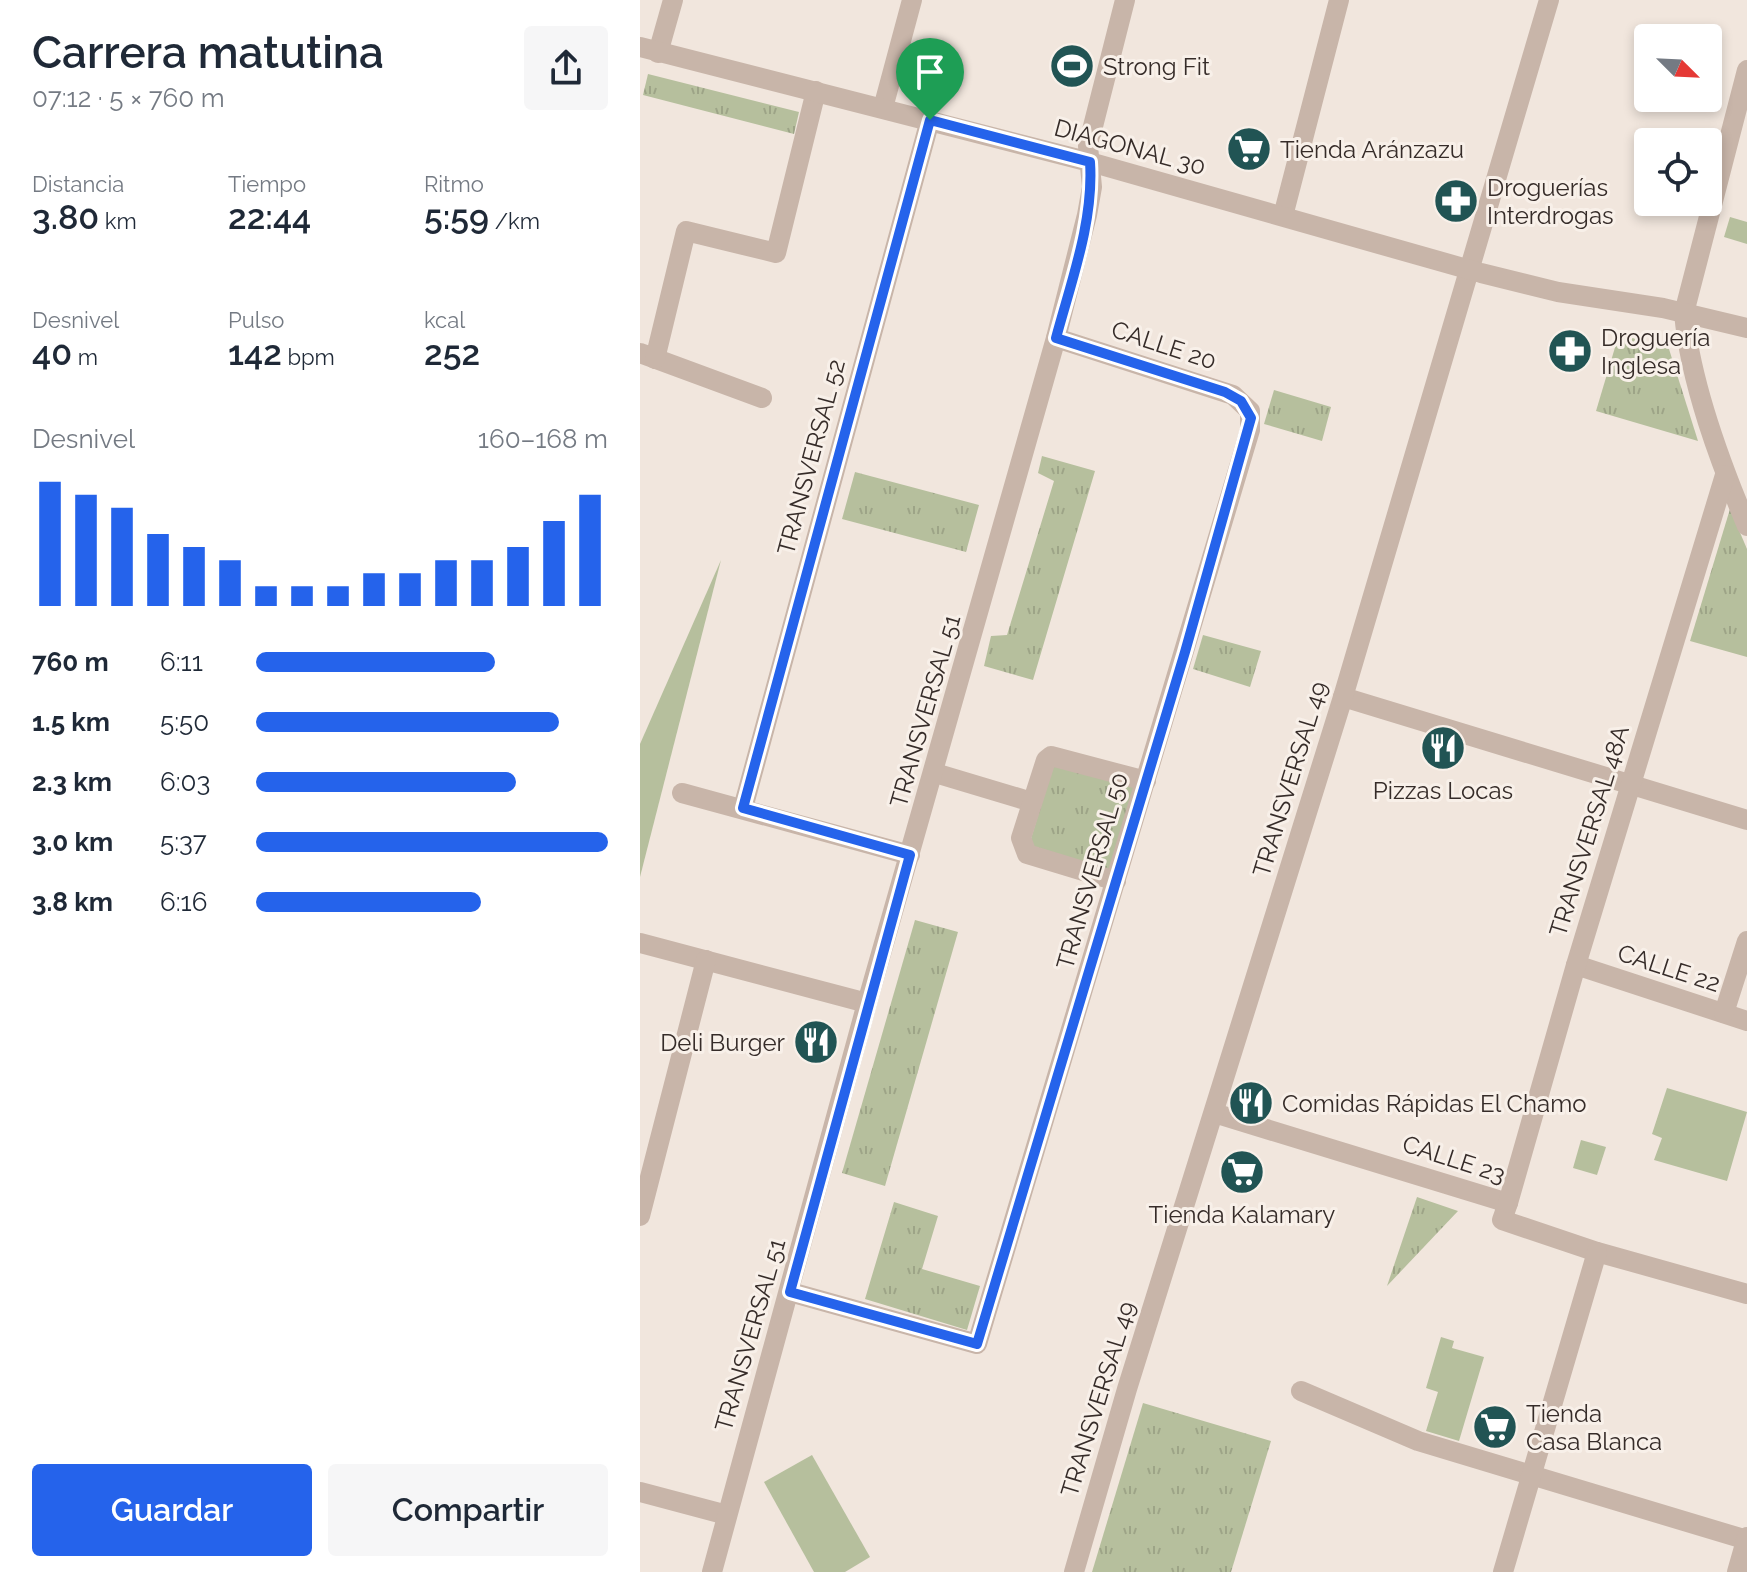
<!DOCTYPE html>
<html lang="es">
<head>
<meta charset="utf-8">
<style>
	:root { --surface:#fff; --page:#f6f6f7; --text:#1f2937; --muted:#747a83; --accent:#2563eb }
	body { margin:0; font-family:Raleway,sans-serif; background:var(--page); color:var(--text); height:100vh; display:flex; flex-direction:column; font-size:30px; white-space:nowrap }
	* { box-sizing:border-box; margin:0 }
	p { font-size:26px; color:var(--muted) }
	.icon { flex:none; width:44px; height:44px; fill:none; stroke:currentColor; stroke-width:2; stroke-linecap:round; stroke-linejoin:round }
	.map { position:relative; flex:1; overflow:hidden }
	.panel { display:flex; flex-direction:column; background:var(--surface); width:640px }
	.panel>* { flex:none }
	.needle { width:52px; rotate:114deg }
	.tools { position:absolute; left:994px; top:24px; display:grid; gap:16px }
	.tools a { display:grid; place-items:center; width:88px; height:88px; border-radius:8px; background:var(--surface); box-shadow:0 4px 12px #0003; font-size:40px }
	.pin { position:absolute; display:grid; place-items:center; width:68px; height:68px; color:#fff; margin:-82px -34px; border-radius:50% 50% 50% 0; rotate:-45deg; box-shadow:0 0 8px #0007 }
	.pin .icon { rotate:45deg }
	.round { display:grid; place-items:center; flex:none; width:84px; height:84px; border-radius:8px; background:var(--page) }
	.head { display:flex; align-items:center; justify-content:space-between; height:136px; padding:0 32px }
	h1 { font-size:44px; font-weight:600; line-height:60px }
	.metrics { display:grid; grid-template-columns:repeat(3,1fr); gap:12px; height:136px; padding:8px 32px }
	.metrics div { display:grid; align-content:center }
	.metrics b { font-size:34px; font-weight:600 }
	.metrics small { font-size:22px; font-weight:400 }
	.metrics p { font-size:22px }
	.chart { height:224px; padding:16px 32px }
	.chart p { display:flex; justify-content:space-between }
	.chart svg { width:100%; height:144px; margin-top:8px; stroke:var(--accent); stroke-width:6 }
	.action { display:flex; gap:16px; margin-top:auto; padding:16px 32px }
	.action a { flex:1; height:92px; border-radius:8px; background:var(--accent); color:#fff; font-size:32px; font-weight:600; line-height:92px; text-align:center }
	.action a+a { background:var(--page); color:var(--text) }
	ul { padding:0 32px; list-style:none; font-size:26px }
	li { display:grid; grid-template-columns:128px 96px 1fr; align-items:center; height:60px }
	li i { height:20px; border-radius:10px; background:var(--accent) }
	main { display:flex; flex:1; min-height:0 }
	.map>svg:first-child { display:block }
	.green { fill:#b6bf9d }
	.park { fill:url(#park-tufts) }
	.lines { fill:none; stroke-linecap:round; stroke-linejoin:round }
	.minor { stroke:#c8b5a9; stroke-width:20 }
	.tertiary { stroke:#c8b5a9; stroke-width:20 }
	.route-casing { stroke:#fff; stroke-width:16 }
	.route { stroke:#2563eb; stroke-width:10 }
	.labels { text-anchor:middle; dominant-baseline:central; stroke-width:6; stroke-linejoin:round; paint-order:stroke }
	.poi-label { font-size:24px; fill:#362c29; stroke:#f8f0e9; text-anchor:start }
	.street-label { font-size:24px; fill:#362c29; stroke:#f8f0e9 }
</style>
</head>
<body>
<main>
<section class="panel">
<div class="head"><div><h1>Carrera matutina</h1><p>07:12 · 5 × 760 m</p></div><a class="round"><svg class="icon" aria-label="share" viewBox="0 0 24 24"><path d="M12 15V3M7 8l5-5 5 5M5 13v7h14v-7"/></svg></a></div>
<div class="metrics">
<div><p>Distancia</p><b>3.80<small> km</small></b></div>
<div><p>Tiempo</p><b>22:44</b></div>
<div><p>Ritmo</p><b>5:59<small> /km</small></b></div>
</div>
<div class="metrics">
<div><p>Desnivel</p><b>40<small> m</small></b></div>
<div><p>Pulso</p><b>142<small> bpm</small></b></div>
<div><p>kcal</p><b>252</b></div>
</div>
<div class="chart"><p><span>Desnivel</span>160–168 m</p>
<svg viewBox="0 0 160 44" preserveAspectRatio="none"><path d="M5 44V6M15 44V10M25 44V14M35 44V22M45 44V26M55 44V30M65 44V38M75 44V38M85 44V38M95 44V34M105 44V34M115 44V30M125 44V30M135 44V26M145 44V18M155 44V10"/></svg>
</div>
<ul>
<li><b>760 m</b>6:11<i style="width:68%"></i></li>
<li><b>1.5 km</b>5:50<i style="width:86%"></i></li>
<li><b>2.3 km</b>6:03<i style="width:74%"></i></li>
<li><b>3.0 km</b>5:37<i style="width:100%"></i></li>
<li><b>3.8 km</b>6:16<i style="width:64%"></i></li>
</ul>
<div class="action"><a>Guardar</a><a>Compartir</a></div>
</section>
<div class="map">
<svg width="1107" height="1572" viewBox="0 0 1107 1572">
	<defs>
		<pattern id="park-tufts" width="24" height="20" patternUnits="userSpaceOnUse" patternTransform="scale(2)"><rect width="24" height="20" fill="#b6bf9d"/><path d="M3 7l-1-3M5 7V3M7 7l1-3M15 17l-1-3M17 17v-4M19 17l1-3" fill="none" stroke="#9da487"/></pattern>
	</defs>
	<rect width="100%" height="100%" fill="#f1e6dd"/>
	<g class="green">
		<path d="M1090,217L1107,222V244L1084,237Z"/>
		<path d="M81,560L0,877V744Z"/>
		<path d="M1027,1088L1107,1112L1087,1181L1014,1160L1022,1138L1012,1134Z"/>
		<path d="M941,1140L966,1147L957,1175L933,1168Z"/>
		<path d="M801,1337L814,1341L812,1348L844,1357L819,1441L786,1431L798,1392L786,1388Z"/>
		<path d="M172,1455L230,1557L205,1572H174L124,1482Z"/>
	</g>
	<g class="park">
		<path d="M8,74L159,112L154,134L3,95Z"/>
		<path d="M979,334L1029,349L1058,441L956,411Z"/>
		<path d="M634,390L691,407L682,441L624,424Z"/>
		<path d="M402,456L455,471L393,680L344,666L351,636L367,635L414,481L398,473Z"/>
		<path d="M215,472L339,505L326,552L202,519Z"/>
		<path d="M1090,509L1107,549V657L1050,641Z"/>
		<path d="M563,635L621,651L610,687L553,669Z"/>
		<path d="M415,759L497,784L471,870L389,845Z"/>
		<path d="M275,920L318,932L245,1186L202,1173Z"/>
		<path d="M777,1197L818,1211L747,1286Z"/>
		<path d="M254,1202L298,1216L282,1269L340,1286L327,1330L225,1299Z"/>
		<path d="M503,1403L631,1441L591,1572H452Z"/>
	</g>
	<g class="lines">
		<g class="minor">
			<path d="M18,53L33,0"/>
			<path d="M1107,70L1044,313C1050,382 1080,462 1107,526"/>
			<path d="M243,108L272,0"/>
			<path d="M643,216L699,0"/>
			<path d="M0,353L122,398"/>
			<path d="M15,359L46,231L136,253L176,91"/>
			<path d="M703,697L1107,820"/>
			<path d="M295,773L392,802"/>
			<path d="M42,793L270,855"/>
			<path d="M103,808L290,120"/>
			<path d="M476,881L387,854L381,838L406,760L411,756L506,781"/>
			<path d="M0,943L227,1003"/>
			<path d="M936,965L1107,1021"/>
			<path d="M1084,1013L1107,941"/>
			<path d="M574,1113L868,1203L862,1220L957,1252L1107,1294"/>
			<path d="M868,1203L936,965L1085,475"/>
			<path d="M0,1216L66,960"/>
			<path d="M150,1292L337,1344L610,430V411L593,395L416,338"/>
			<path d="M661,1391L778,1441L1107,1540"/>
			<path d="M0,1492L87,1515"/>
			<path d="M72,1572L227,1003L416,338L447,215L452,187L448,146L485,0"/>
			<path d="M434,1572L487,1389L703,697L909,0"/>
			<path d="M863,1572L957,1252"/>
			<path d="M1097,1572L1107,1537"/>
		</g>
		<path class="tertiary" d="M0,47L450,162L841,273L918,292L1023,308L1107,328"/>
	</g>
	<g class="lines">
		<g class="route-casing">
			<path id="route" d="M290,120L450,162C454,221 431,282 416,338L585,392L601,401L611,418L545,652L337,1344L150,1292L270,855L103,808Z"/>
		</g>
		<use href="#route" class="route"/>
	</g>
	<defs>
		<g id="stadium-disc" transform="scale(2.3)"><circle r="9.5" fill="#215454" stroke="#f8f0e9"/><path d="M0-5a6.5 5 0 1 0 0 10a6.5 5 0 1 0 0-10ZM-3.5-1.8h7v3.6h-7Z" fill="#fff"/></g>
		<g id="supermarket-disc" transform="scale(2.3)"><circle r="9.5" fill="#215454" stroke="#f8f0e9"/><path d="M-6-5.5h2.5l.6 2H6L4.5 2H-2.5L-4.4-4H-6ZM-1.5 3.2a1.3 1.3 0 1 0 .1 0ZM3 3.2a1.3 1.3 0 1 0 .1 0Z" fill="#fff"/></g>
		<g id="pharmacy-disc" transform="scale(2.3)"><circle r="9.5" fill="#215454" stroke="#f8f0e9"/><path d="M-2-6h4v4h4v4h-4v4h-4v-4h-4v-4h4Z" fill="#fff"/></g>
		<g id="restaurant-disc" transform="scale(2.3)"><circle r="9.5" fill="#215454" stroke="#f8f0e9"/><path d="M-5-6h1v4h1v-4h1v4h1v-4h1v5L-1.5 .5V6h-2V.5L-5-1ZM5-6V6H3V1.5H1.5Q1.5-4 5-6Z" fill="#fff"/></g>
	</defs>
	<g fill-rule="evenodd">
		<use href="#stadium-disc" x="432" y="66"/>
		<use href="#supermarket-disc" x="609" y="149"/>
		<use href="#pharmacy-disc" x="816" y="201"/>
		<use href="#pharmacy-disc" x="930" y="351"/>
		<use href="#restaurant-disc" x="803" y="748"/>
		<use href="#restaurant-disc" x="176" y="1042"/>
		<use href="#restaurant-disc" x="611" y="1103"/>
		<use href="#supermarket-disc" x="602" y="1172"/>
		<use href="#supermarket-disc" x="855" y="1427"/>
	</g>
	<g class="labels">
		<g class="poi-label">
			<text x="463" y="66">Strong Fit</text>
			<text x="640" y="149">Tienda Aránzazu</text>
			<text x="847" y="187">Droguerías<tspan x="847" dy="28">Interdrogas</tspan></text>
			<text x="961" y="337">Droguería<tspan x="961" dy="28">Inglesa</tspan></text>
			<text x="803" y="790" text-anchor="middle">Pizzas Locas</text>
			<text x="145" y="1042" text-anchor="end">Deli Burger</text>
			<text x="642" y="1103">Comidas Rápidas El Chamo</text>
			<text x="602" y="1214" text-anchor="middle">Tienda Kalamary</text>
			<text x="886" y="1413">Tienda<tspan x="886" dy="28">Casa Blanca</tspan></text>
		</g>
		<g class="street-label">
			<text transform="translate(490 147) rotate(15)">DIAGONAL 30</text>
			<text transform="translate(524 345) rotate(18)">CALLE 20</text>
			<text transform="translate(171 457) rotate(-75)">TRANSVERSAL 52</text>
			<text transform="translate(285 711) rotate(-74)">TRANSVERSAL 51</text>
			<text transform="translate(650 779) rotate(-73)">TRANSVERSAL 49</text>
			<text transform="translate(949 831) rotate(-73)">TRANSVERSAL 48A</text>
			<text transform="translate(452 871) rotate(-74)">TRANSVERSAL 50</text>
			<text transform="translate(1029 968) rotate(18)">CALLE 22</text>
			<text transform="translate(814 1159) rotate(18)">CALLE 23</text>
			<text transform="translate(110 1335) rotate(-74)">TRANSVERSAL 51</text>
			<text transform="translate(458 1399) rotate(-73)">TRANSVERSAL 49</text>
		</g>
	</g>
</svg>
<div class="tools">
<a><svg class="needle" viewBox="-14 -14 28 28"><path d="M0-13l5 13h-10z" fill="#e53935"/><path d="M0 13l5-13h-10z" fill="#747a83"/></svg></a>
<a><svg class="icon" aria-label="locate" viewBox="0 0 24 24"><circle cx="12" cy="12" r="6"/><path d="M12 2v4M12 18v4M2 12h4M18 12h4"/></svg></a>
</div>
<div class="pin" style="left:290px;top:120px;background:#1e9e55"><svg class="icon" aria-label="arrive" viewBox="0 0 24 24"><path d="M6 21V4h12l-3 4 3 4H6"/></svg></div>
</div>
</main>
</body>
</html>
